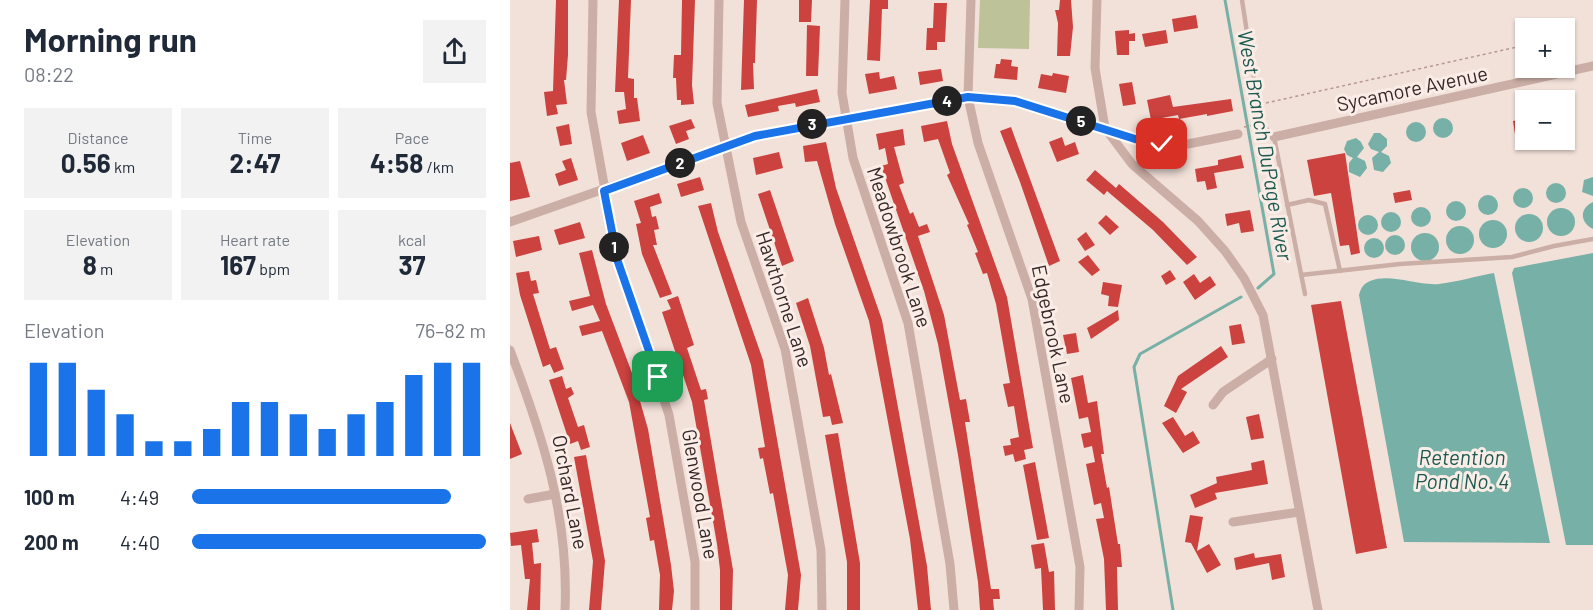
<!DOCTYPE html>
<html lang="en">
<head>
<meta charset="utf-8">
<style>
	:root { --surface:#fff; --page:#f2f2f3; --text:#1f2937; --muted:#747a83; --accent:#1a73e8 }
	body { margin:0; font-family:Barlow,sans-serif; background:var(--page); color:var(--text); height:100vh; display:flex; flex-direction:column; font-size:22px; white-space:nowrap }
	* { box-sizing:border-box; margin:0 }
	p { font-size:20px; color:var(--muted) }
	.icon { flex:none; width:33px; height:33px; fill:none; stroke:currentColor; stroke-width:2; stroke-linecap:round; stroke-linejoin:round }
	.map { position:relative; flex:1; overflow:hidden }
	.details { display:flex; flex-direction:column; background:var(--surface); width:510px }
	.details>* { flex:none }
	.controls { position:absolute; left:1005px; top:18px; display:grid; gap:12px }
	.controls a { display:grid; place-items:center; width:60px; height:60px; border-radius:0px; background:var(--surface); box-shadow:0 2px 4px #0004; font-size:30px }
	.pin { position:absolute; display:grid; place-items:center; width:51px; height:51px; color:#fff; margin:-26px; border-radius:12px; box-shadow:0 3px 9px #0006 }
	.km { position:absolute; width:30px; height:30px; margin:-15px; border-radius:50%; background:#222; color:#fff; font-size:16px; line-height:30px; text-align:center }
	.round { display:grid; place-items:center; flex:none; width:63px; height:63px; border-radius:0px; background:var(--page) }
	.head { display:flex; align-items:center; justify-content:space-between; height:102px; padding:0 24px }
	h1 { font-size:33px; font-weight:700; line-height:45px }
	.figures { display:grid; grid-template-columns:repeat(3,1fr); gap:9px; height:102px; padding:6px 24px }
	.figures div { display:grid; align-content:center; border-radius:0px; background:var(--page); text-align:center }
	.figures b { font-size:26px; font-weight:700 }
	.figures small { font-size:16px; font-weight:400 }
	.figures p { font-size:16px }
	.chart { height:168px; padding:12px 24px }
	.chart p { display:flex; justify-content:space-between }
	.chart svg { width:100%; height:108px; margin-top:6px; stroke:var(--accent); stroke-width:6 }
	ul { padding:0 24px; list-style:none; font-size:20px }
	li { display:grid; grid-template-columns:96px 72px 1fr; align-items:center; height:45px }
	li i { height:15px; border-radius:8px; background:var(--accent) }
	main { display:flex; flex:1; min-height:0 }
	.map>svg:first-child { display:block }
	.green { fill:#bdc299 }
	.water { fill:#77b0a6 }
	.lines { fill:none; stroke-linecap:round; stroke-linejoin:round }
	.stream { stroke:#77b0a6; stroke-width:3 }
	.building { fill:#cb423f }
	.path { stroke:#b7978f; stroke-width:1.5; stroke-dasharray:3 3; stroke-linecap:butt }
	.lane { stroke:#cbaea5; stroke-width:4.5 }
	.street { stroke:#cbaea5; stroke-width:9 }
	.route-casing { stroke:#fff; stroke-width:12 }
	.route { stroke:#1a73e8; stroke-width:8 }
	.labels { text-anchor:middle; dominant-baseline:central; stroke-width:6; stroke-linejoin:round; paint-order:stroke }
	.street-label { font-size:20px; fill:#362827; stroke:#faece6 }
	.water-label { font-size:21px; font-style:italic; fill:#1b594f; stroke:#faece6 }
</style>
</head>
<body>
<main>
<section class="details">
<div class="head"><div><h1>Morning run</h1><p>08:22</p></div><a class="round"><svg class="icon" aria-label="share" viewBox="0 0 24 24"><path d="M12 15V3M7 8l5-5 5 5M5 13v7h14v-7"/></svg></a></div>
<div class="figures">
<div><p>Distance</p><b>0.56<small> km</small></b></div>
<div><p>Time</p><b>2:47</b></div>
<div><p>Pace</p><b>4:58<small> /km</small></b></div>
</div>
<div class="figures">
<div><p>Elevation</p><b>8<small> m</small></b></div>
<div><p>Heart rate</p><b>167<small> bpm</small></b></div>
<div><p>kcal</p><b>37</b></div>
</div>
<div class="chart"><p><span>Elevation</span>76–82 m</p>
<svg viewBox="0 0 160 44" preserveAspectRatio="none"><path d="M5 44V6M15 44V6M25 44V17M35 44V27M45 44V38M55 44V38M65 44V33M75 44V22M85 44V22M95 44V27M105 44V33M115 44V27M125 44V22M135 44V11M145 44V6M155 44V6"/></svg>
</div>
<ul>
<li><b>100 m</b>4:49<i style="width:88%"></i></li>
<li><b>200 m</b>4:40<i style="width:100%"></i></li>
</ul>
</section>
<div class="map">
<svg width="1083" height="610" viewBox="0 0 1083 610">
	<rect width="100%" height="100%" fill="#f2e1d9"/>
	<path class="green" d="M470,0H520L519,49L468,48Z"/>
	<g class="water">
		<circle cx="933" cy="128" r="10"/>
		<circle cx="906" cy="132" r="10"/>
		<path d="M864,133H870L877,139V146L871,152L879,156L881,163L873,172L864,170L862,158L869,152L861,149L858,144Z"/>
		<path d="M846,138L851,142L854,148L847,157L855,161L857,168L850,177L839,172V163L843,158L837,155L834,149L837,141Z"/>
		<path d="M1083,177V196L1072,192L1074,180Z"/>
		<circle cx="1046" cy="193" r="10"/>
		<circle cx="1013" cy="198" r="10"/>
		<circle cx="978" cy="205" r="10"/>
		<circle cx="946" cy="211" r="10"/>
		<path d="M1083,202V229C1070,223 1069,208 1083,202Z"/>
		<circle cx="911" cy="217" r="10"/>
		<circle cx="1051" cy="222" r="14"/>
		<circle cx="881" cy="222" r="10"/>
		<circle cx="1019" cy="228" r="14"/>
		<circle cx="858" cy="225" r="10"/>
		<circle cx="983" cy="234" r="14"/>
		<circle cx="950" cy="240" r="14"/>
		<circle cx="915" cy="247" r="14"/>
		<circle cx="885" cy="245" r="10"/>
		<circle cx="864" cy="248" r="10"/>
		<path d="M1083,253V545H1056L1002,273L1004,268Z"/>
		<path d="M984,273L1040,543L894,542L849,295C851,288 853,284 860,281C881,273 907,286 929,284C947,282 966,276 984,273Z"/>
	</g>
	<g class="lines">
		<g class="stream">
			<path d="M715,0L764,274L748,288"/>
			<path d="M663,610L624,367L630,354L731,297"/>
		</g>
	</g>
	<g class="building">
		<path d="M46,0H58V55L56,80H54L57,104L46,105L48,114L37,116L34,92L43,91Z"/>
		<path d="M109,0H121L118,78L124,79V98H127L130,121L109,124L107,111L116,109L114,92H105Z"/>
		<path d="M172,0H185L182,85L184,104L171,105V100H167L166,78H163L164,55H171Z"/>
		<path d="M234,0H247L245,63H243L244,89L231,90Z"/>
		<path d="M289,0H302L301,22H289Z"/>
		<path d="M360,0H378V9H372L370,61L357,60Z"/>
		<path d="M550,0H561L563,27L560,56H547L548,23L545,10H549Z"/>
		<path d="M424,3H437L435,42H427V50H416L417,28H423Z"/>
		<path d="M686,15L688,28L664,32L662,19Z"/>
		<path d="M297,25L310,26L308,76H296Z"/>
		<path d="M619,30V34L625,33V41H619V55H607L605,31Z"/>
		<path d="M656,30L658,43L635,47L632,34Z"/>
		<path d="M491,59L502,60L501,66L508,67L507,80L484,78L486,64H490Z"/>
		<path d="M431,69L433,81L410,85L408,72Z"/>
		<path d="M369,72L370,79L384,76L387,89L359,94L355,74Z"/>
		<path d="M543,73L559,76L556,93L528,88L531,74L542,76Z"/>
		<path d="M622,82L626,104L613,106L609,84Z"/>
		<path d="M307,89L310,102L286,107L285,103L268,106L269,111L238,117L235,105Z"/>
		<path d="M660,95L663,107L721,99L723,111L697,116V114L669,119L668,115L641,120L637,100Z"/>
		<path d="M181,119L185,128L176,131L179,139L166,144L159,126Z"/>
		<path d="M1016,119V140H1030L1031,143L1007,148L1003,121Z"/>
		<path d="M437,121L442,144L497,297L523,448L514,450L516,459L505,462L503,454L495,456L493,446L501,445L500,439L509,437L504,406L498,407L493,384L500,383L486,304L477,273L473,274L465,253L468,252L457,225L459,224L437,175L440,173L428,139L414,142L411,126Z"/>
		<path d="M59,124L62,144L50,146L46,127Z"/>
		<path d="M501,127L550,261L539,266L510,182L490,131Z"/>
		<path d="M393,129L395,145L384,147L394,183L389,185L400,214L403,212L409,227L417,224L420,232L408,236L434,315L450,400L456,399L460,422H455L481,589H489L490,599H483L484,610H470L468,582L448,455L428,344L414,291L371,166L378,164L375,148L369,150L366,134Z"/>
		<path d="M133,135L140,153L117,161L111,143Z"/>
		<path d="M552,137L555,146L565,142L569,154L547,162L539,142Z"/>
		<path d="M316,142L326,188L372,320L417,566L421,610H408L400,539L359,321L325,224L307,161L295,162L293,146Z"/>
		<path d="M269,152L273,168L246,175L243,158Z"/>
		<path d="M835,153L850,253L841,255L839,245L830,246L821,193L804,196L797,160Z"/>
		<path d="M731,155L734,168L704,173L707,188L697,190L695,181L687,182L685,169L708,165V160Z"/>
		<path d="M61,158L68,180L49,186L45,174L56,170L52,161Z"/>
		<path d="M10,161L20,197L0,201V163Z"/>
		<path d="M585,170L606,188L609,184L653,222L687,257L677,265L643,230L597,191L594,195L576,180Z"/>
		<path d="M190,177L194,190L171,197L167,184Z"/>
		<path d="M260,190L284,261L272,266L248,194Z"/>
		<path d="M900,190L902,200L885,203L883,193Z"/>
		<path d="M149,193L152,203L140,207L142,217L146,216L149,229L144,230L147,245H143L162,294L150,298L132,254L126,224L131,223L124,201Z"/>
		<path d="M201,203L208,232L253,360L291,575L288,610H275L278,575L263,493L260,494L253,458L250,459L248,448L255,447L241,365L188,206Z"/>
		<path d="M740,210L744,231L731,233L729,223L717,226L715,214Z"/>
		<path d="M596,215L609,227L600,235L588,223Z"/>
		<path d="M70,222L75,238L49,245L44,230Z"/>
		<path d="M576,232L585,245L575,251L567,239Z"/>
		<path d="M29,236L32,250L6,257L3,241Z"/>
		<path d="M82,250L96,304L122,373L138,429L161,565L164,591L162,610H149L150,575L144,540L140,541L136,518L140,517L119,402L92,331L72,336L69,326L90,321L83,305L62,311L59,301L80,296L69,253Z"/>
		<path d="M578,255L590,270L582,276L568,262Z"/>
		<path d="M660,270L666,279L656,285L651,276Z"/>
		<path d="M19,271L21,281L26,280L29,293L23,294L40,349L46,347L54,369L44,373L40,364L33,367L10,295L6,273Z"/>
		<path d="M684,274L690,283L700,276L706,285L685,300L673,282Z"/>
		<path d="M593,282L612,285L608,307L598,306L599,296L591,294Z"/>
		<path d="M168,296L184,345L177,348L191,390L196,389L198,399L194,400L223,570L222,610H210V570L207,544L182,402L152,312L161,309L157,300Z"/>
		<path d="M298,298L314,348L319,375L321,374L333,423L322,425L320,416L313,417L300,346L286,303Z"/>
		<path d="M831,301L877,548L846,554L801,305Z"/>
		<path d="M608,310L609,320L581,339L577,328Z"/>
		<path d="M731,324L735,343L722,345L719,326Z"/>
		<path d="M566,333L569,352L557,354L553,335Z"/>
		<path d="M711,346L718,357L671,389L677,392L666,413L654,406L668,376Z"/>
		<path d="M573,375L578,403L587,401L594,454H591L597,488L599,487L608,544H610L612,567H607L608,610H596L594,559L586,519L594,518L591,503L584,505L576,464L585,462L582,446L574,448L571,434L581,432L578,417L569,419L561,378Z"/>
		<path d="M52,376L56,389L61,387L64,394L58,398L68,427L74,425L80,447L71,450L68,441L60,444L39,380Z"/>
		<path d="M749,414L754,438L741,440L736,417Z"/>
		<path d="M663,417L675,436L683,431L690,443L673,453L652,423Z"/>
		<path d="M0,423L12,454L0,459Z"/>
		<path d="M328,433L350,563V610H337V562L315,435Z"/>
		<path d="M76,455L95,561L91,610H79L83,561L64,457Z"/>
		<path d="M754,460L758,484L705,493L707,499L685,508L680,495L707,483L706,477L742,470L741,463Z"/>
		<path d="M525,462L539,538L527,540L513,465Z"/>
		<path d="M680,515L693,517L687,551L699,544L711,565L697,573L681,543L675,542Z"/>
		<path d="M27,529L29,542L22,543L24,564L31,563L30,610H17L20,579H15L11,545L1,546L0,533Z"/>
		<path d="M534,543L539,572L544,571L545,610H533L531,568L525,569L521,545Z"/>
		<path d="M744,553L745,558L771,554L775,577L762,580L759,563L726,570L724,558Z"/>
	</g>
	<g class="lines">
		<g class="path">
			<path d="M756,103L1016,45"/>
			<path d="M734,127L744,125"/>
		</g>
		<g class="lane">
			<path d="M732,0L748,104"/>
			<path d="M752,124L764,137L795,294"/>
			<path d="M777,205L799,200L815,204L830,271"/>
			<path d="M791,275L890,264L1002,257L1044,246L1083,239"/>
		</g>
		<g class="street">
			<path d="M83,0L81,112L108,262L159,415L185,562V610"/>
			<path d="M209,0L207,103L231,222L275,349L311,550L312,610"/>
			<path d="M335,0L332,93L343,158L398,323L440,564L444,610"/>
			<path d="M461,0L458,97L468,143L522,299L570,567L569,610"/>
			<path d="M587,0L585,68L595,128L622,164L688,221L715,251L734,278L753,315L808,610"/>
			<path d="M764,137L1083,66"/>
			<path d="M0,222L245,136L458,97L505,101L625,139L652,144H678L728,134"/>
			<path d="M0,350C33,437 59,516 55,610"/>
			<path d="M703,405L713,392L762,359"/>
			<path d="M18,499L45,494"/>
			<path d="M723,522L789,512"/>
		</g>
	</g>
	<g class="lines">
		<g class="route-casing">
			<path id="route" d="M148,377L108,262L94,191L245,136L458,97L505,101L625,139L652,144"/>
		</g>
		<use href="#route" class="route"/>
	</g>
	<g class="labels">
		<g class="street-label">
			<text transform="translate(902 88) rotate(-12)">Sycamore Avenue</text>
			<text transform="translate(390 247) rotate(72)">Meadowbrook Lane</text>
			<text transform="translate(275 299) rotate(72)">Hawthorne Lane</text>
			<text transform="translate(544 334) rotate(78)">Edgebrook Lane</text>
			<text transform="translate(61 492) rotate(79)">Orchard Lane</text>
			<text transform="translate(191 494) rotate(80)">Glenwood Lane</text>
		</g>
		<g class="water-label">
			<text transform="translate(756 145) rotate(80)">West Branch DuPage River</text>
			<text x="952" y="456">Retention<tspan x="952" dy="24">Pond No. 4</tspan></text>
		</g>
	</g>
</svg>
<div class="controls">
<a>+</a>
<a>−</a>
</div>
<div class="pin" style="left:148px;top:377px;background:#1e9e55"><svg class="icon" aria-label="arrive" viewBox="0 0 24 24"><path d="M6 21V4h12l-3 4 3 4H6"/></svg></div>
<div class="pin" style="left:652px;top:144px;background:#d93025"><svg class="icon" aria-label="check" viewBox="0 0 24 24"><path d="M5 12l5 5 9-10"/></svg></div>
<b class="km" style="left:104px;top:247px">1</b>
<b class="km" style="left:170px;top:163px">2</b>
<b class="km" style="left:302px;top:124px">3</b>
<b class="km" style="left:437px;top:101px">4</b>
<b class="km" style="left:571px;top:121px">5</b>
</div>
</main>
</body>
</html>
